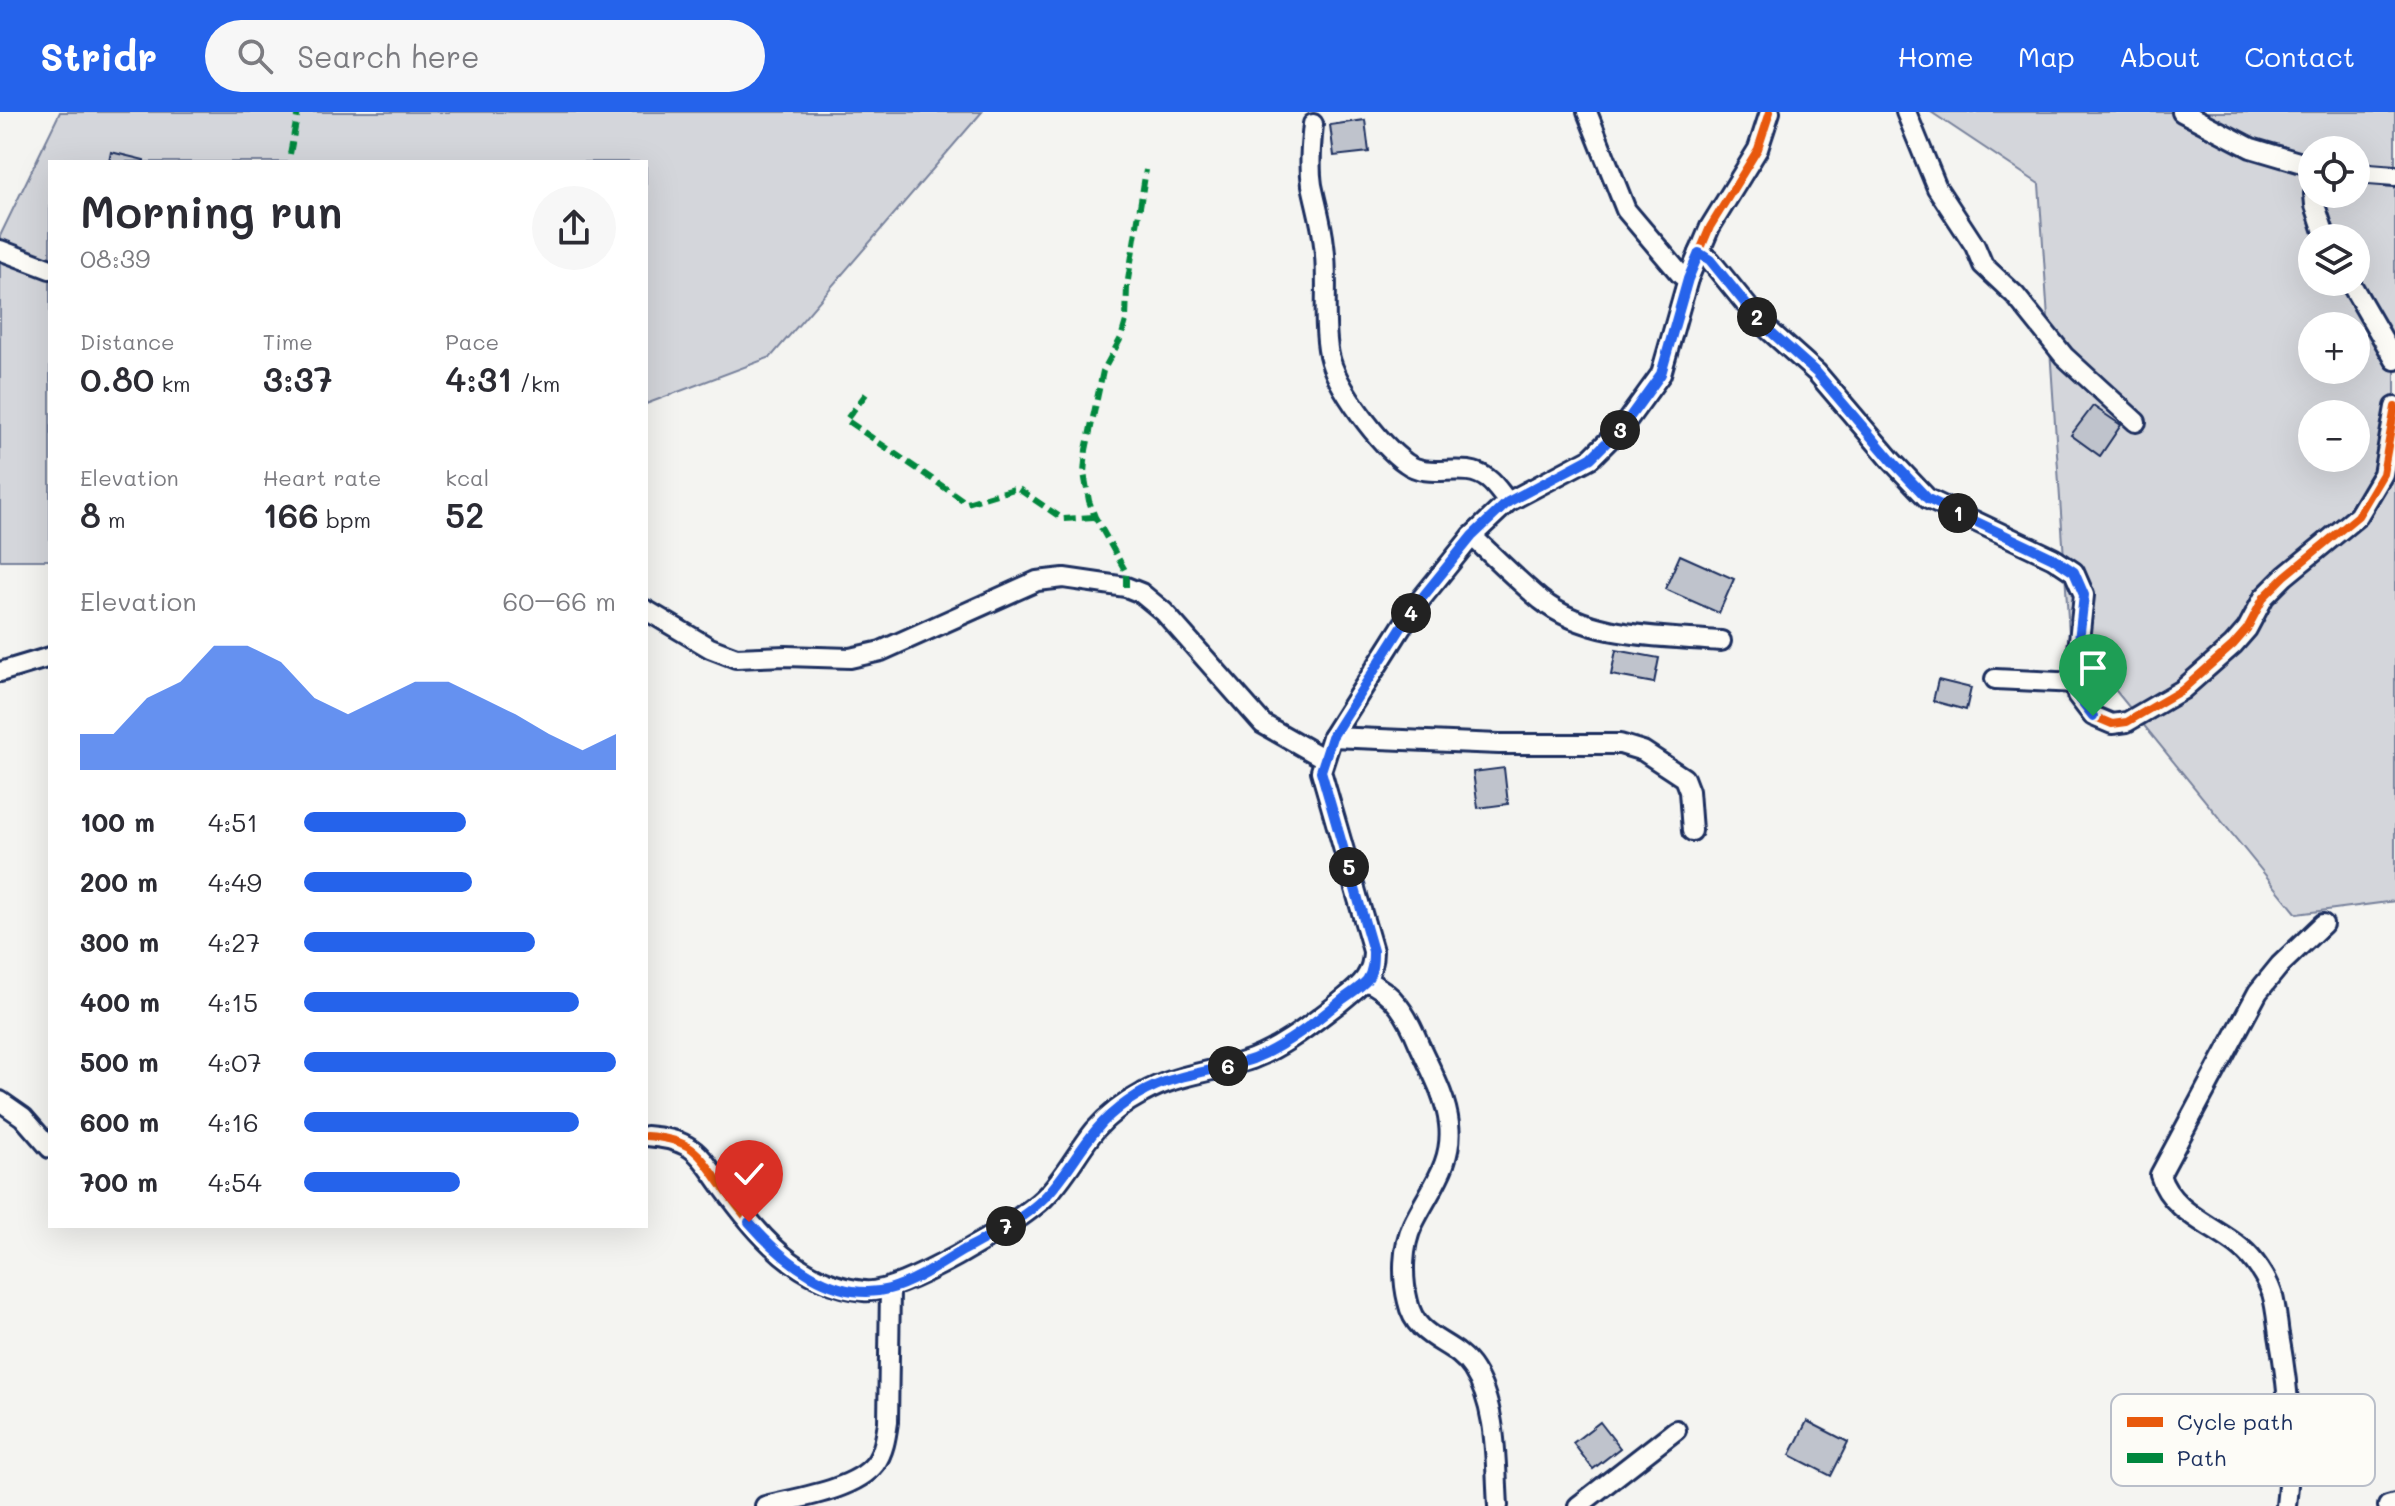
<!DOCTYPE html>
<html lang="en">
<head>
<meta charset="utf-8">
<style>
	:root { --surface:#fff; --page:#f7f7f7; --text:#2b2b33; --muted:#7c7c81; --accent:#2563eb }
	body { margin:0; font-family:Mali,sans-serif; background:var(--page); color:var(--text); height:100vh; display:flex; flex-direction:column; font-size:30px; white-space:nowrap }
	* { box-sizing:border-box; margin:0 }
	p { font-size:26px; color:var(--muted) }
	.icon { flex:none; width:44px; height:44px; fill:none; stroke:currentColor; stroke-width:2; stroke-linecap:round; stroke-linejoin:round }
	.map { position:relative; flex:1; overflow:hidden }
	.drawer { position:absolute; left:48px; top:48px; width:600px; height:1068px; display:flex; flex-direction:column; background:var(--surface); border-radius:0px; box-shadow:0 8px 32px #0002 }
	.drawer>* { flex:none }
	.buttons { position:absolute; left:2298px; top:24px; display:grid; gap:16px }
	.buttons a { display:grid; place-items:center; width:72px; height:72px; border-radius:50%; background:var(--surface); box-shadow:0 8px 32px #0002; font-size:40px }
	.pin { position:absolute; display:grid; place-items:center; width:68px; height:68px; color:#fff; margin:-82px -34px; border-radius:50% 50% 50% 0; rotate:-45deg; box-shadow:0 0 8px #0007 }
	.pin .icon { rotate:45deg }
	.km { position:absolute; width:40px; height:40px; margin:-20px; border-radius:50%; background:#222; color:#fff; font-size:22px; line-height:40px; text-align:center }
	.round { display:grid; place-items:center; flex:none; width:84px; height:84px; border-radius:42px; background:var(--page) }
	.overview { display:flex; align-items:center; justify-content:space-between; height:136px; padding:0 32px }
	h1 { font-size:44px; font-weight:600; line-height:60px }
	.figures { display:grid; grid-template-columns:repeat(3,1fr); gap:12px; height:136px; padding:8px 32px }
	.figures div { display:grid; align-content:center }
	.figures b { font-size:34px; font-weight:600 }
	.figures small { font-size:22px; font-weight:400 }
	.figures p { font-size:22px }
	.chart { height:224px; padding:16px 32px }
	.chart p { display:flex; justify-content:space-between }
	.chart svg { width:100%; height:144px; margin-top:8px; fill:var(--accent); opacity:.7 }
	ul { padding:0 32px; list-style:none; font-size:26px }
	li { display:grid; grid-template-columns:128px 96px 1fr; align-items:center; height:60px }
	li i { height:20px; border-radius:10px; background:var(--accent) }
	header { display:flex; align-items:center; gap:48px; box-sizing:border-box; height:112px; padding:0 40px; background:var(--accent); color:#fff }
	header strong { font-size:38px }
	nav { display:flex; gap:44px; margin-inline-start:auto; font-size:28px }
	.search { width:560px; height:72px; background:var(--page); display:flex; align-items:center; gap:20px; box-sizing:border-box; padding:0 28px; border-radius:44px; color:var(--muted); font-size:30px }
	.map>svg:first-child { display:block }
	.green { fill:#d4d6db; stroke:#78829c; stroke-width:2; fill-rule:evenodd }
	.building { fill:#bfc3cc; stroke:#1b2f5e; stroke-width:2 }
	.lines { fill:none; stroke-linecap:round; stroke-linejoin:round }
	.minor-casing { stroke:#1b2f5e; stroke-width:24 }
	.minor { stroke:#fdfcf7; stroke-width:18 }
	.quiet { stroke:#00873e; stroke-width:6; stroke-dasharray:12 6; stroke-linecap:butt }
	.cycleway-casing { stroke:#fdfcf7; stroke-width:13 }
	.cycleway { stroke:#e8590c; stroke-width:8 }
	.route-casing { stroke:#fff; stroke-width:16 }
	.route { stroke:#2563eb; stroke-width:10 }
	.key { fill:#fdfcf7; stroke:#b9bec9; stroke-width:2 }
	.key-label { font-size:22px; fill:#1b2f5e }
</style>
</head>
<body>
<header>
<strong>Stridr</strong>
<div class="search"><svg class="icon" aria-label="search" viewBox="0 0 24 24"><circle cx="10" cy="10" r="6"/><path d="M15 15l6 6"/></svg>Search here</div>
<nav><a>Home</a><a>Map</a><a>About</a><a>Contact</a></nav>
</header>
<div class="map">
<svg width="2395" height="1394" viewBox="0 0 2395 1394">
	<rect width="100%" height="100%" fill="#f4f4f1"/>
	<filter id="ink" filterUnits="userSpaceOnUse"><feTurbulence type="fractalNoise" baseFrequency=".0125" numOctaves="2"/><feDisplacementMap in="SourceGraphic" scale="16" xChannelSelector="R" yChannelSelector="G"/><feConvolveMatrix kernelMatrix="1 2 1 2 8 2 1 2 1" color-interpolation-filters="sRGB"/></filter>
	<g filter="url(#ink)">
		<g class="green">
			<path d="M60,0H982L771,245L646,292V50H50V448H0V124Z"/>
			<path d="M1931,0H2395V789L2297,802L2069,521L2039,72ZM2312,38H2356V82H2312ZM2312,126H2356V170H2312ZM2312,214H2356V258H2312ZM2312,302H2356V346H2312Z"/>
		</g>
		<g class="building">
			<path d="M1365,8L1369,40L1334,44L1330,13Z"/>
			<path d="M111,40L144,48V50H109Z"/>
			<path d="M2093,294L2121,313L2100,344L2071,323Z"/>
			<path d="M1680,443L1734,467L1719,501L1665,477Z"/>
			<path d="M1616,538L1659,546L1654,571L1611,563Z"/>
			<path d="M1938,568L1971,576L1966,598L1933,589Z"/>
			<path d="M1504,656L1508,692L1478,696L1473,660Z"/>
			<path d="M1807,1309L1848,1330L1831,1364L1790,1343Z"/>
			<path d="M1600,1310L1620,1336L1593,1357L1573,1331Z"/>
		</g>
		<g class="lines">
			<g class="minor-casing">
				<g id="minor">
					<path d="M1587,0L1626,98L1681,163L1688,167"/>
					<path d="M1906,0L1937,76L1975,134L1983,153L2015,183L2064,244L2136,310"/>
					<path d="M2182,0L2251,36L2312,54"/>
					<path d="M1313,12C1311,32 1309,53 1312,73C1316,93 1322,112 1324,133C1329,169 1322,207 1329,243C1336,275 1379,332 1406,351C1430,369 1464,348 1488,367C1496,373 1502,383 1508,390"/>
					<path d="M2356,61L2395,64"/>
					<path d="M2314,82L2315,93L2326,126"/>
					<path d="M0,138L50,157"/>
					<path d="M1699,141L1710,148L1762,212L1817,261L1891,348L1928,387L2053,446L2074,460L2084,483L2076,556L2077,583L2093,604L2112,612L2127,610L2182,578L2233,533L2247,517L2264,485L2285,464L2358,404L2383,362L2395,295"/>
					<path d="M2350,170L2395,248"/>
					<path d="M1472,424C1494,445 1517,468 1541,488C1590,527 1661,524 1721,529"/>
					<path d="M646,498L710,536L736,546L786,544L850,546L881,539L1037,469L1064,466L1126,475L1141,481L1164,500L1263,612L1323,646"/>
					<path d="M0,560L50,545"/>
					<path d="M1995,567L2077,571"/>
					<path d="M1332,625L1499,632H1620L1643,639L1684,666L1689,679L1692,719"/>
					<path d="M1366,869C1394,880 1408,905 1419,932C1430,957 1446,984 1449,1012C1454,1052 1429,1078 1413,1112C1402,1135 1402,1166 1408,1190C1416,1229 1455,1228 1473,1257C1498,1296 1495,1350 1498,1394"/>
					<path d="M0,989L23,1005L50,1036"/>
					<path d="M646,1024C660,1025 675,1027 687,1034C702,1042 712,1061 722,1074C759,1124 798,1172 864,1179C900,1183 1017,1112 1044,1086C1065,1066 1077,1040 1095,1018C1108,1003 1126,990 1143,981C1176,962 1217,960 1252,947C1285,934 1311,912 1339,891C1358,875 1373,866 1373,839L1321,659L1332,625L1413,497L1472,424L1508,390L1591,346L1624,313L1661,262L1688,167L1710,115L1758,37L1770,0"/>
					<path d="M765,1394C796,1386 855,1378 875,1352C884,1340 886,1324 888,1310L890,1177"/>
					<path d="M1578,1394L1676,1318"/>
					<path d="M2286,1394C2293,1332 2290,1284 2279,1223C2277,1209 2276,1194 2272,1181C2266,1164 2254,1147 2241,1136C2214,1114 2170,1099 2160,1063L2258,880L2280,853L2323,812"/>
					<path d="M2388,1394L2395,1392"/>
				</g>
			</g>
			<use href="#minor" class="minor"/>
			<g class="quiet">
				<path d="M290,42L298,0"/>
				<path d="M866,282L846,308L967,391L1017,376L1063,407L1095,405"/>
				<path d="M1126,475V460L1095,405L1089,389L1084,361L1086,338L1103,259L1121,226L1126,209L1127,174L1146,58"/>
			</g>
			<g class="cycleway-casing">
				<g id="cycleway">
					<path d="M1699,141L1710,148L1762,212L1817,261L1891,348L1928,387L2053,446L2074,460L2084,483L2076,556L2077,583L2093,604L2112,612L2127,610L2182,578L2233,533L2247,517L2264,485L2285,464L2358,404L2383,362L2395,295"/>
					<path d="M646,1024C660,1025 675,1027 687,1034C702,1042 712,1061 722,1074C759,1124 798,1172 864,1179C900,1183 1017,1112 1044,1086C1065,1066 1077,1040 1095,1018C1108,1003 1126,990 1143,981C1176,962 1217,960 1252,947C1285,934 1311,912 1339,891C1358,875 1373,866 1373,839L1321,659L1332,625L1413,497L1472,424L1508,390L1591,346L1624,313L1661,262L1688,167L1710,115L1758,37L1770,0"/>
				</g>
			</g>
			<use href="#cycleway" class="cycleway"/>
		</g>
	</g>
	<g class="lines" filter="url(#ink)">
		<g class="route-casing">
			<path id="route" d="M749,1110C782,1148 834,1192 889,1177C915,1170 940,1152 964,1138C992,1123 1022,1108 1045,1085C1065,1065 1078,1039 1096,1018C1113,997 1140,979 1165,970C1193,960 1224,957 1253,947C1287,933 1315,910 1343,887C1351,881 1361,875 1367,868C1373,859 1373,849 1373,839L1321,659L1332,625L1413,497L1472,424L1508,390L1591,346L1624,313L1661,262L1688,167L1699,141L1710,148L1762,212L1817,261L1891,348L1928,387L2053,446L2074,460L2084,483L2076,556L2077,583L2093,604"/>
		</g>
		<use href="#route" class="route"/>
	</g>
	<rect x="2111" y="1282" width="264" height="92" rx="12" class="key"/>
	<rect x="2127" y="1305" width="36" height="10" fill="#e8590c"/>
	<rect x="2127" y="1341" width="36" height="10" fill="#00873e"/>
	<g class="key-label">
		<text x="2177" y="1318">Cycle path</text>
		<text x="2177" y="1354">Path</text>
	</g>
</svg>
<div class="buttons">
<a><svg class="icon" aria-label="locate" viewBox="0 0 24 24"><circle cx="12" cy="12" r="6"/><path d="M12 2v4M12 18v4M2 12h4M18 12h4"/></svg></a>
<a><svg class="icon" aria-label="layers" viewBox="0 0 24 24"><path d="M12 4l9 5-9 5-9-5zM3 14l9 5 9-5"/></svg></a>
<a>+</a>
<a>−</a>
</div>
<div class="pin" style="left:2093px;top:604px;background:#1e9e55"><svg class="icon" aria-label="arrive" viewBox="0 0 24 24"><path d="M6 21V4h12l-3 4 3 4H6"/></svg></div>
<div class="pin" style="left:749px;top:1110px;background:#d93025"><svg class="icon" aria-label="check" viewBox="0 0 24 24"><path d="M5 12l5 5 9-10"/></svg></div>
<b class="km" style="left:1958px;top:401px">1</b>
<b class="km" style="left:1757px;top:205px">2</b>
<b class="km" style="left:1620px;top:318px">3</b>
<b class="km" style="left:1411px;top:501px">4</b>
<b class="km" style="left:1349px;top:755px">5</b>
<b class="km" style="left:1228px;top:954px">6</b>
<b class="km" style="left:1006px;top:1114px">7</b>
<section class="drawer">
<div class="overview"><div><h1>Morning run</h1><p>08:39</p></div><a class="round"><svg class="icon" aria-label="share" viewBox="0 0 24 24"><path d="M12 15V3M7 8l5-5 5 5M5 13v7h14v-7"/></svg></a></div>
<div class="figures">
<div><p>Distance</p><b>0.80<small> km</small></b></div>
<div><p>Time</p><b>3:37</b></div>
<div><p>Pace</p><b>4:31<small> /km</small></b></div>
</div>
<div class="figures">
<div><p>Elevation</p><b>8<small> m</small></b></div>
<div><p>Heart rate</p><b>166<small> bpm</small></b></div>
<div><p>kcal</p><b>52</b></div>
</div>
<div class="chart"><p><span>Elevation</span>60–66 m</p>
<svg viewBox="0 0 160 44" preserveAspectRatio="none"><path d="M0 44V33L10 33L20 22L30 17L40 6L50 6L60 11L70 22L80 27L90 22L100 17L110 17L120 22L130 27L140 33L150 38L160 33V44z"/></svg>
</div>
<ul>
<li><b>100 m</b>4:51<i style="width:52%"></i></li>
<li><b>200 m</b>4:49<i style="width:54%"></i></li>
<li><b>300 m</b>4:27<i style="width:74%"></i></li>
<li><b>400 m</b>4:15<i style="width:88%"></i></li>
<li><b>500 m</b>4:07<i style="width:100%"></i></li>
<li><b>600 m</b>4:16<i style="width:88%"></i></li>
<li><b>700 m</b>4:54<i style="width:50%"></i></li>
</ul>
</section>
</div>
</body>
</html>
